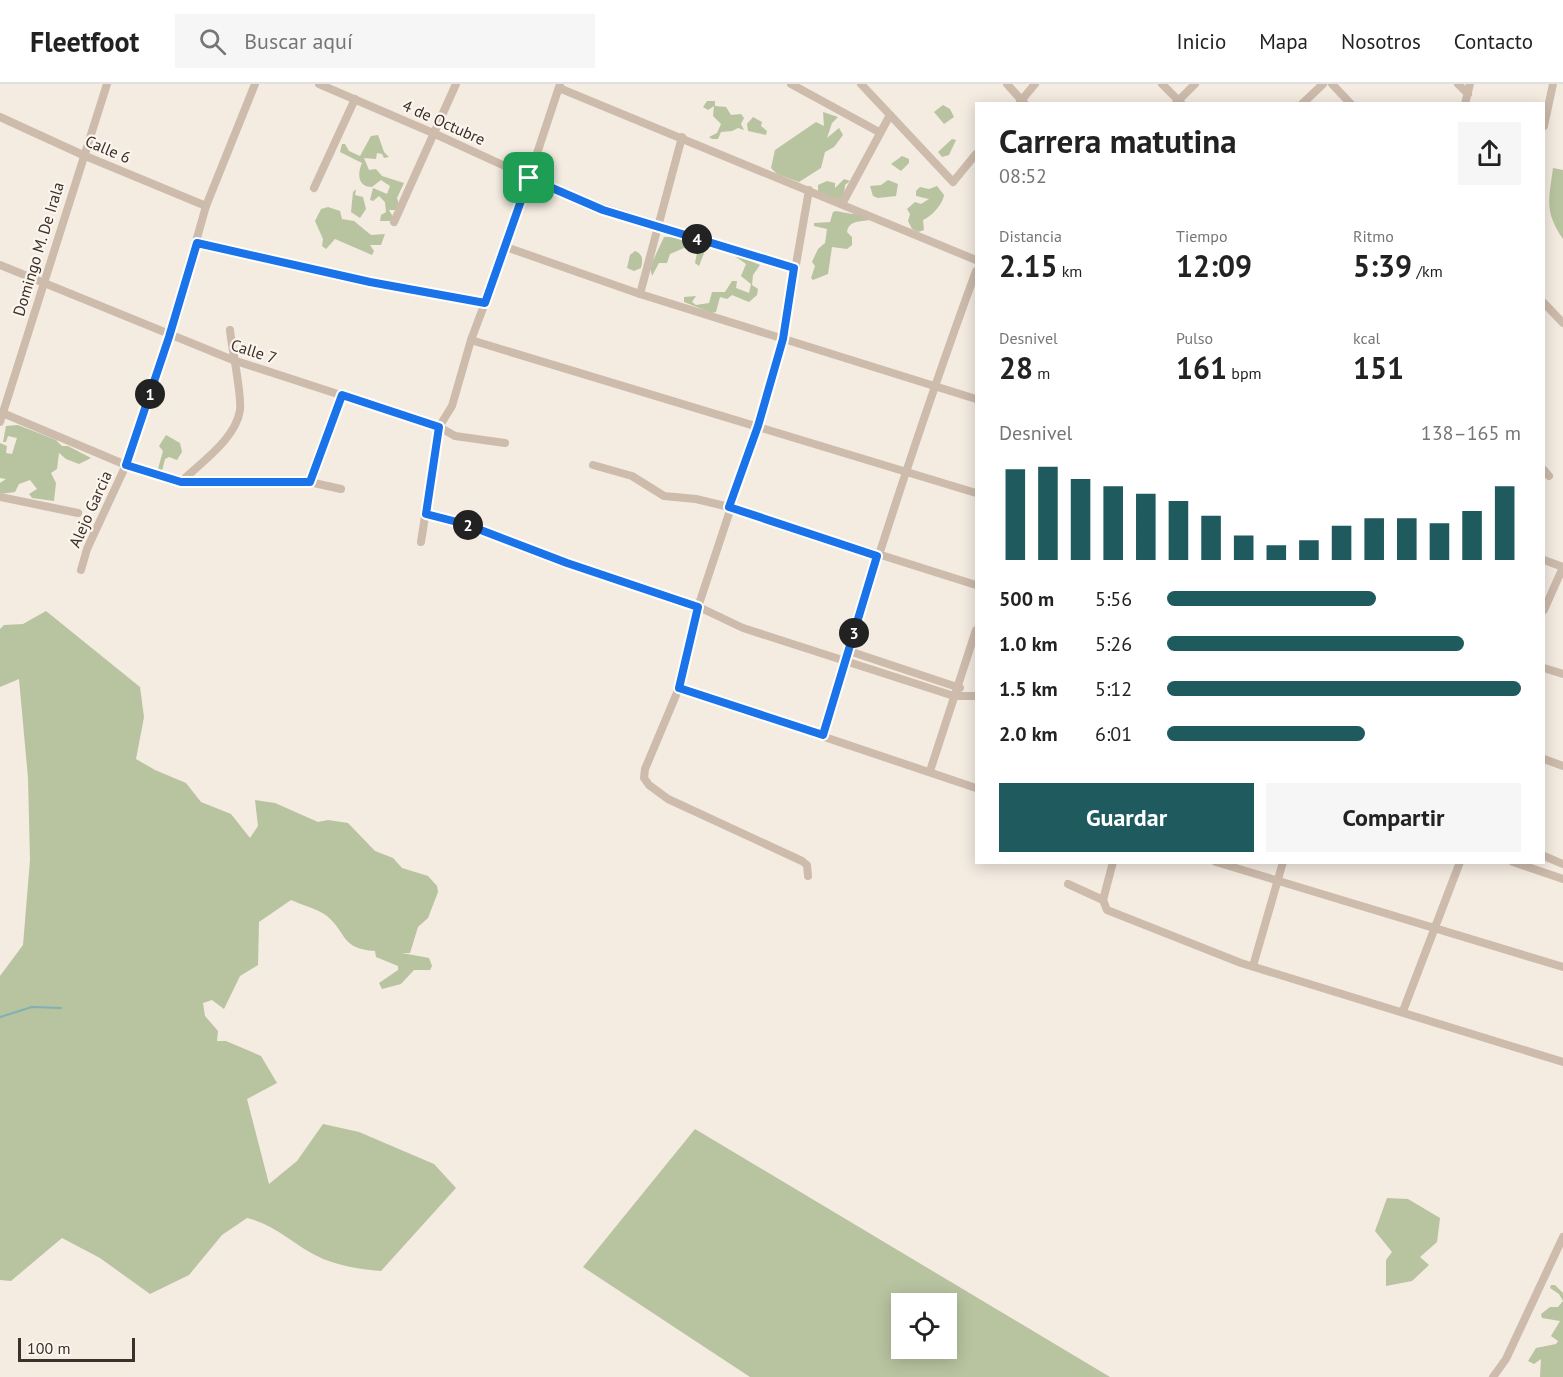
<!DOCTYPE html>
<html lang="es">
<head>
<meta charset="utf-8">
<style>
	:root { --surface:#fff; --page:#f6f6f6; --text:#222; --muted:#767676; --line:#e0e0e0; --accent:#1f5a5e }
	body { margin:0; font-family:"PT Sans",sans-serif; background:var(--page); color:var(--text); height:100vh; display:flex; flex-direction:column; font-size:22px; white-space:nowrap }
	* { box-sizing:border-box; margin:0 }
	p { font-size:20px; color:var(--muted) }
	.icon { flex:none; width:33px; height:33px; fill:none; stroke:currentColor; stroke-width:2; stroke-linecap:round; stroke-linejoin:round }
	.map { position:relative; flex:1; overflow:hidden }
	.side { position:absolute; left:975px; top:18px; width:570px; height:762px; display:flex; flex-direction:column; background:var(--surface); border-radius:0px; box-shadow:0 3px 15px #0003 }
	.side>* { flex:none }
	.buttons { position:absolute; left:891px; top:1209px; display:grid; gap:12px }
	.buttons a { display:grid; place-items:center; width:66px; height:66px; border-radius:0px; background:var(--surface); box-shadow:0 3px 15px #0003; font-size:30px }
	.scale { position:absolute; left:18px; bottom:15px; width:117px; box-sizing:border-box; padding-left:6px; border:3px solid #3b302b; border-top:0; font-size:16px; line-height:21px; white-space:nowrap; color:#3b302b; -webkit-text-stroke:4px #fbf5ee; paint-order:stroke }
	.pin { position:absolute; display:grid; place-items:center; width:51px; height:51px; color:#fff; margin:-26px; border-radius:12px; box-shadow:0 3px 9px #0006 }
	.km { position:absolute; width:30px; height:30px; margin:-15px; border-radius:50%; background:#222; color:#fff; font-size:16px; line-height:30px; text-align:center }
	.round { display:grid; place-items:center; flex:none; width:63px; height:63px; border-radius:0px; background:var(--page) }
	.summary { display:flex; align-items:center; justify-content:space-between; height:102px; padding:0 24px }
	h1 { font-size:33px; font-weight:700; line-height:45px }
	.figures { display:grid; grid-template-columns:repeat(3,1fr); gap:9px; height:102px; padding:6px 24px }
	.figures div { display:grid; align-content:center }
	.figures b { font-size:30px; font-weight:700 }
	.figures small { font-size:16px; font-weight:400 }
	.figures p { font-size:16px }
	.chart { height:168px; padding:12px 24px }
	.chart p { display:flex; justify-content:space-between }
	.chart svg { width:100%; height:108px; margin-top:6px; stroke:var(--accent); stroke-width:6 }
	.button { display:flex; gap:12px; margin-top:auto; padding:12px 24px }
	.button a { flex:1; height:69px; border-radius:0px; background:var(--accent); color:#fff; font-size:24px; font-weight:700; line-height:69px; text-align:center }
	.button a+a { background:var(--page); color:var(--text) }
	ul { padding:0 24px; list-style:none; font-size:20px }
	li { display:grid; grid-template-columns:96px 72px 1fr; align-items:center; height:45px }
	li i { height:15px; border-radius:8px; background:var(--accent) }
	header { display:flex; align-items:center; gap:36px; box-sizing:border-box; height:84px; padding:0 30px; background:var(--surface); border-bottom:2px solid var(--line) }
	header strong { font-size:28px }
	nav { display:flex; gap:33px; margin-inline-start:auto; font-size:21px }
	.search { width:420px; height:54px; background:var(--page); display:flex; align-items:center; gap:15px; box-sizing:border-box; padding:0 21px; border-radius:0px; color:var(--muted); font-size:22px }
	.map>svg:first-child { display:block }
	.green { fill:#b8c4a0; fill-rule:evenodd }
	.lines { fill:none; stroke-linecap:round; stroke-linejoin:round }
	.stream { stroke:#7fb0b2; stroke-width:2 }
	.minor { stroke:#cdbbac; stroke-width:8 }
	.route-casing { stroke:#fff; stroke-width:12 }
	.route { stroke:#1a73e8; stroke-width:8 }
	.labels { text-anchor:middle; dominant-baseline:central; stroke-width:4.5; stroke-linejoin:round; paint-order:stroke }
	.street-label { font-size:16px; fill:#3b302b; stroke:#fbf5ee }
</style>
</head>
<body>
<header>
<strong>Fleetfoot</strong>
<div class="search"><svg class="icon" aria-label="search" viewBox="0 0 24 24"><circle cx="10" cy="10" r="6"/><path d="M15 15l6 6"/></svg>Buscar aquí</div>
<nav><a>Inicio</a><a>Mapa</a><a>Nosotros</a><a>Contacto</a></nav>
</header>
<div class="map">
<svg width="1563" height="1293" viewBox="0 0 1563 1293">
	<rect width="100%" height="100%" fill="#f4ebe1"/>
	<g class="green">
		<path d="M707,17H715V22L726,23L731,31L741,30L744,34L741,40L744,46L738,44L732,47L721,48L718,55H712L709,53L717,49L721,40L713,32L714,22L708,26L703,23Z"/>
		<path d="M943,21L950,25L954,33L944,40L934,28Z"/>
		<path d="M823,28L838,33L832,39L827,54L839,44L843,51L834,63L825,68L821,84L799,98L777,90L771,84L775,66L816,38L824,42Z"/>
		<path d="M753,33L762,38L761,42L767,47L766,51L748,47L747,40Z"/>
		<path d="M378,51L384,68L389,73L384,74L382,70L377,69L376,75L364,74L369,86L376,85L382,92L404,99L397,114L399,121L395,126H389L393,133L390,137H380L381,131L386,128L385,118L379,112L373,117L370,116L373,104L387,110L390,102L381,96L372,103C358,103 357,90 362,79L340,68L342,60H345L349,67L360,72L371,52Z"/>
		<path d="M952,55L956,56L949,71L942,73L938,68Z"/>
		<path d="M902,72L909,75V79L901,87L891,80Z"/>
		<path d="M1553,84L1563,86V155C1544,127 1549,116 1553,84Z"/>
		<path d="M844,95L850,97L845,101L844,112L839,116L818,108V101L827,97L835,99V104Z"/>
		<path d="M888,96L898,100L896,112L878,114L873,112L870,102L881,101Z"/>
		<path d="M937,102L944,111C943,120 931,133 923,136L924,146L918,148L912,145L908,137L910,130L907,125L915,118L921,120L929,115L916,112V107L920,103L929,105Z"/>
		<path d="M356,105L355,111L363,113L366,125L360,134L351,128L353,108Z"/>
		<path d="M328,123L340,127L342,135L354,137L371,151L385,150L381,161H370L374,167L372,171L335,155L326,165L322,162L323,155L315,137L321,125Z"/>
		<path d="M836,127L852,130L866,126L870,130V136C860,138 849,136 847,148L852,153V161L847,165L832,163L828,190L813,196L811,194L815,182L812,178L818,165L825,159L827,145L814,142V139L830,138L833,128Z"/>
		<path d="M664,153C680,152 689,159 704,160L706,164L699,182L695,179L697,169L684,164L670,170L667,179H659L652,192L650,183Z"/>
		<path d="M635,167C643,170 643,176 641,184L634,187L627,184L630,171Z"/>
		<path d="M736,173H742L760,181L753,191L752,201L758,205L757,211L749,218L732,211L727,215L720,213L716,228L712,229L684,218V213L696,212L692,218L696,221L709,219L712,208H725L732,197H737L736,204L749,209L751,200L741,192L746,180Z"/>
		<path d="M18,341L56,356L62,362H68L91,374L79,380L66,375L59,369L57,385L51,389L56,399L54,417L32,414L29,410L37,405L30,396L19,400L15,408L0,410V399L6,395L0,394V359L7,362L6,369L12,370L17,354L8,352L6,358H3L6,342Z"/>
		<path d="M166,351L180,359L182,368L177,376L169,373L165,375L161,391L151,387L152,384L158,385L163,367L159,362Z"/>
		<path d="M46,527L140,603L144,633L136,675L155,686L186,699L201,718L231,730L250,754L258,742L255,716L275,719L318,738L328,736L348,739L375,767L393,774L402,784L428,792L437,802L438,808L428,834L418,843L410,869H402L429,874L432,882L430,886H414L401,900L382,905L379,899L398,886V882L376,873L375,867C341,865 347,849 327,832C318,825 302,821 291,816L259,838L258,881L240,892L224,925L212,916L203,919L205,932L218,947L217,957H226L261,972L277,999L247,1015L269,1100L297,1077L323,1040L359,1048L434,1080L456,1104L381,1187C359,1185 337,1182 317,1172C293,1160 274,1140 247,1134L222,1151L189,1191L150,1210L100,1174L62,1154L11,1197L0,1196V892L23,861L30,776L28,694L19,595L0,603V545L4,541L23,540Z"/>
		<path d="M695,1045L1110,1293H750L583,1183ZM902,1220H946V1264H902Z"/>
		<path d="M1387,1114L1408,1115L1440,1134L1437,1158L1420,1173L1429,1181L1412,1197L1386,1202V1176L1392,1168L1375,1147Z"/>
		<path d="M1551,1201H1555L1563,1209V1293H1540L1541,1275L1534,1280L1528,1277L1536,1264L1556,1260L1558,1257L1551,1252L1560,1237L1542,1234L1541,1230L1550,1223H1558L1563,1217L1559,1210L1550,1204Z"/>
	</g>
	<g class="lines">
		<path class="stream" d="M0,933L32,923L61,924"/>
		<g class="minor">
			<path d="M319,0L433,49L579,116L794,184"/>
			<path d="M791,0L879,48"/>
			<path d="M861,0L953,98L976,70"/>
			<path d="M1007,0L1025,20"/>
			<path d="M1162,0L1182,20"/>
			<path d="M1332,0L1351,20"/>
			<path d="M1458,0L1468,10"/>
			<path d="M559,4L976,176"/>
			<path d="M1020,18L1035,0"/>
			<path d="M1176,19L1195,0"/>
			<path d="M1302,20L1323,0"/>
			<path d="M1465,20L1470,0"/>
			<path d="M0,33L83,71L206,122"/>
			<path d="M1544,42L1553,0"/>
			<path d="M314,104L355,15"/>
			<path d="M842,120L890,31"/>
			<path d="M394,138L456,0"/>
			<path d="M197,159L371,198L485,219"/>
			<path d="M506,163L640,210L976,315"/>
			<path d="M0,181L233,276L439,343L455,352L505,359"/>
			<path d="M640,210L682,53"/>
			<path d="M1544,219L1563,239"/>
			<path d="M471,256L976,409"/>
			<path d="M0,328L126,381L181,398L305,397L341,405"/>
			<path d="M0,338L107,0"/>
			<path d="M593,381L632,392L664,412L696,415L729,423L976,501"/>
			<path d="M1544,386L1549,392"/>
			<path d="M181,398C200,379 236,355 240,326C242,310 232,266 230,246"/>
			<path d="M310,398L342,311"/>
			<path d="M0,413L78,429"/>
			<path d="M426,430L464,440L669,515L703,525L743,544L954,612H976"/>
			<path d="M421,458L439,343L452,322L471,256L506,163L560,0"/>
			<path d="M1544,476L1563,483"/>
			<path d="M81,486L87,465L126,381L169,253L206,122L255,0"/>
			<path d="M1544,526L1563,483"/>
			<path d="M849,567L960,604"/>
			<path d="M1544,584L1563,590"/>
			<path d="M679,604L976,704"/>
			<path d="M823,651C870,495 920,340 976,187"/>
			<path d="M1544,675L1563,682"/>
			<path d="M930,687L976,546"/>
			<path d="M1544,772L1563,780"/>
			<path d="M1216,778L1563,883"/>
			<path d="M1513,778L1563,795"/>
			<path d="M808,792L807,781L802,777L668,715L649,701L644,694L645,685L679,604L698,523L758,342L783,255L809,106"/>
			<path d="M1068,800L1103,816L1107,826L1241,879L1563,978"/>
			<path d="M1103,816L1113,778"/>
			<path d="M1253,882L1283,778"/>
			<path d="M1403,927L1460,778"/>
			<path d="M1493,1293L1506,1275L1563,1153"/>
		</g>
	</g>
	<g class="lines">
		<g class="route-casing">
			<path id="route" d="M529,94L603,126L794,184L783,255L758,342L729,423L877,472L823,651L679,604L698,523L567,479L465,440L426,430L439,343L342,311L310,398H181L126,381L169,253L197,159L370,198L485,219Z"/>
		</g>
		<use href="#route" class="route"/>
	</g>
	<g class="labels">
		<g class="street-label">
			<text transform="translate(444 38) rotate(24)">4 de Octubre</text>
			<text transform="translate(108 65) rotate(23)">Calle 6</text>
			<text transform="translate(38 165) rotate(-73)">Domingo M. De Irala</text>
			<text transform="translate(254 267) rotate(18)">Calle 7</text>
			<text transform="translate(90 425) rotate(-66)">Alejo Garcia</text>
		</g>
	</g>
</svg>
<div class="buttons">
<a><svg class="icon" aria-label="locate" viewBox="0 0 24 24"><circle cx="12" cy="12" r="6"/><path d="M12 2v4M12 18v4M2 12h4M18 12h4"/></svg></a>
</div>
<div class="scale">100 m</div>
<div class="pin" style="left:529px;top:94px;background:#1e9e55"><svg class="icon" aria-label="arrive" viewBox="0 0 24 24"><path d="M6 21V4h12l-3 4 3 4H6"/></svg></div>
<b class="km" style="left:150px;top:310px">1</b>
<b class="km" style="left:468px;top:441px">2</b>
<b class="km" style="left:854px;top:549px">3</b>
<b class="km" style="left:697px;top:155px">4</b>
<section class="side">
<div class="summary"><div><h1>Carrera matutina</h1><p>08:52</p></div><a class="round"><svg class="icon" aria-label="share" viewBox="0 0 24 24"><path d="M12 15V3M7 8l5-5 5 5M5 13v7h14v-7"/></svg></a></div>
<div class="figures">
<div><p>Distancia</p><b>2.15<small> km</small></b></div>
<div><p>Tiempo</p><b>12:09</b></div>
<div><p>Ritmo</p><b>5:39<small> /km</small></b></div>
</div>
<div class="figures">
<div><p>Desnivel</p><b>28<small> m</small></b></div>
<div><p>Pulso</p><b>161<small> bpm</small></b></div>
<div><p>kcal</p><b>151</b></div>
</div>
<div class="chart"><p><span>Desnivel</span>138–165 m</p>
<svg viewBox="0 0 160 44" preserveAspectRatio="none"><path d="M5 44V7M15 44V6M25 44V11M35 44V14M45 44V17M55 44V20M65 44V26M75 44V34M85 44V38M95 44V36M105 44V30M115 44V27M125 44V27M135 44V29M145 44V24M155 44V14"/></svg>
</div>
<ul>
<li><b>500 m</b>5:56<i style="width:59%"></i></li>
<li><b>1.0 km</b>5:26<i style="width:84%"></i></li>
<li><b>1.5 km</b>5:12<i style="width:100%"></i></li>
<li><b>2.0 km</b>6:01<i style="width:56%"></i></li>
</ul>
<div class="button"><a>Guardar</a><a>Compartir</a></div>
</section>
</div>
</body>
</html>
